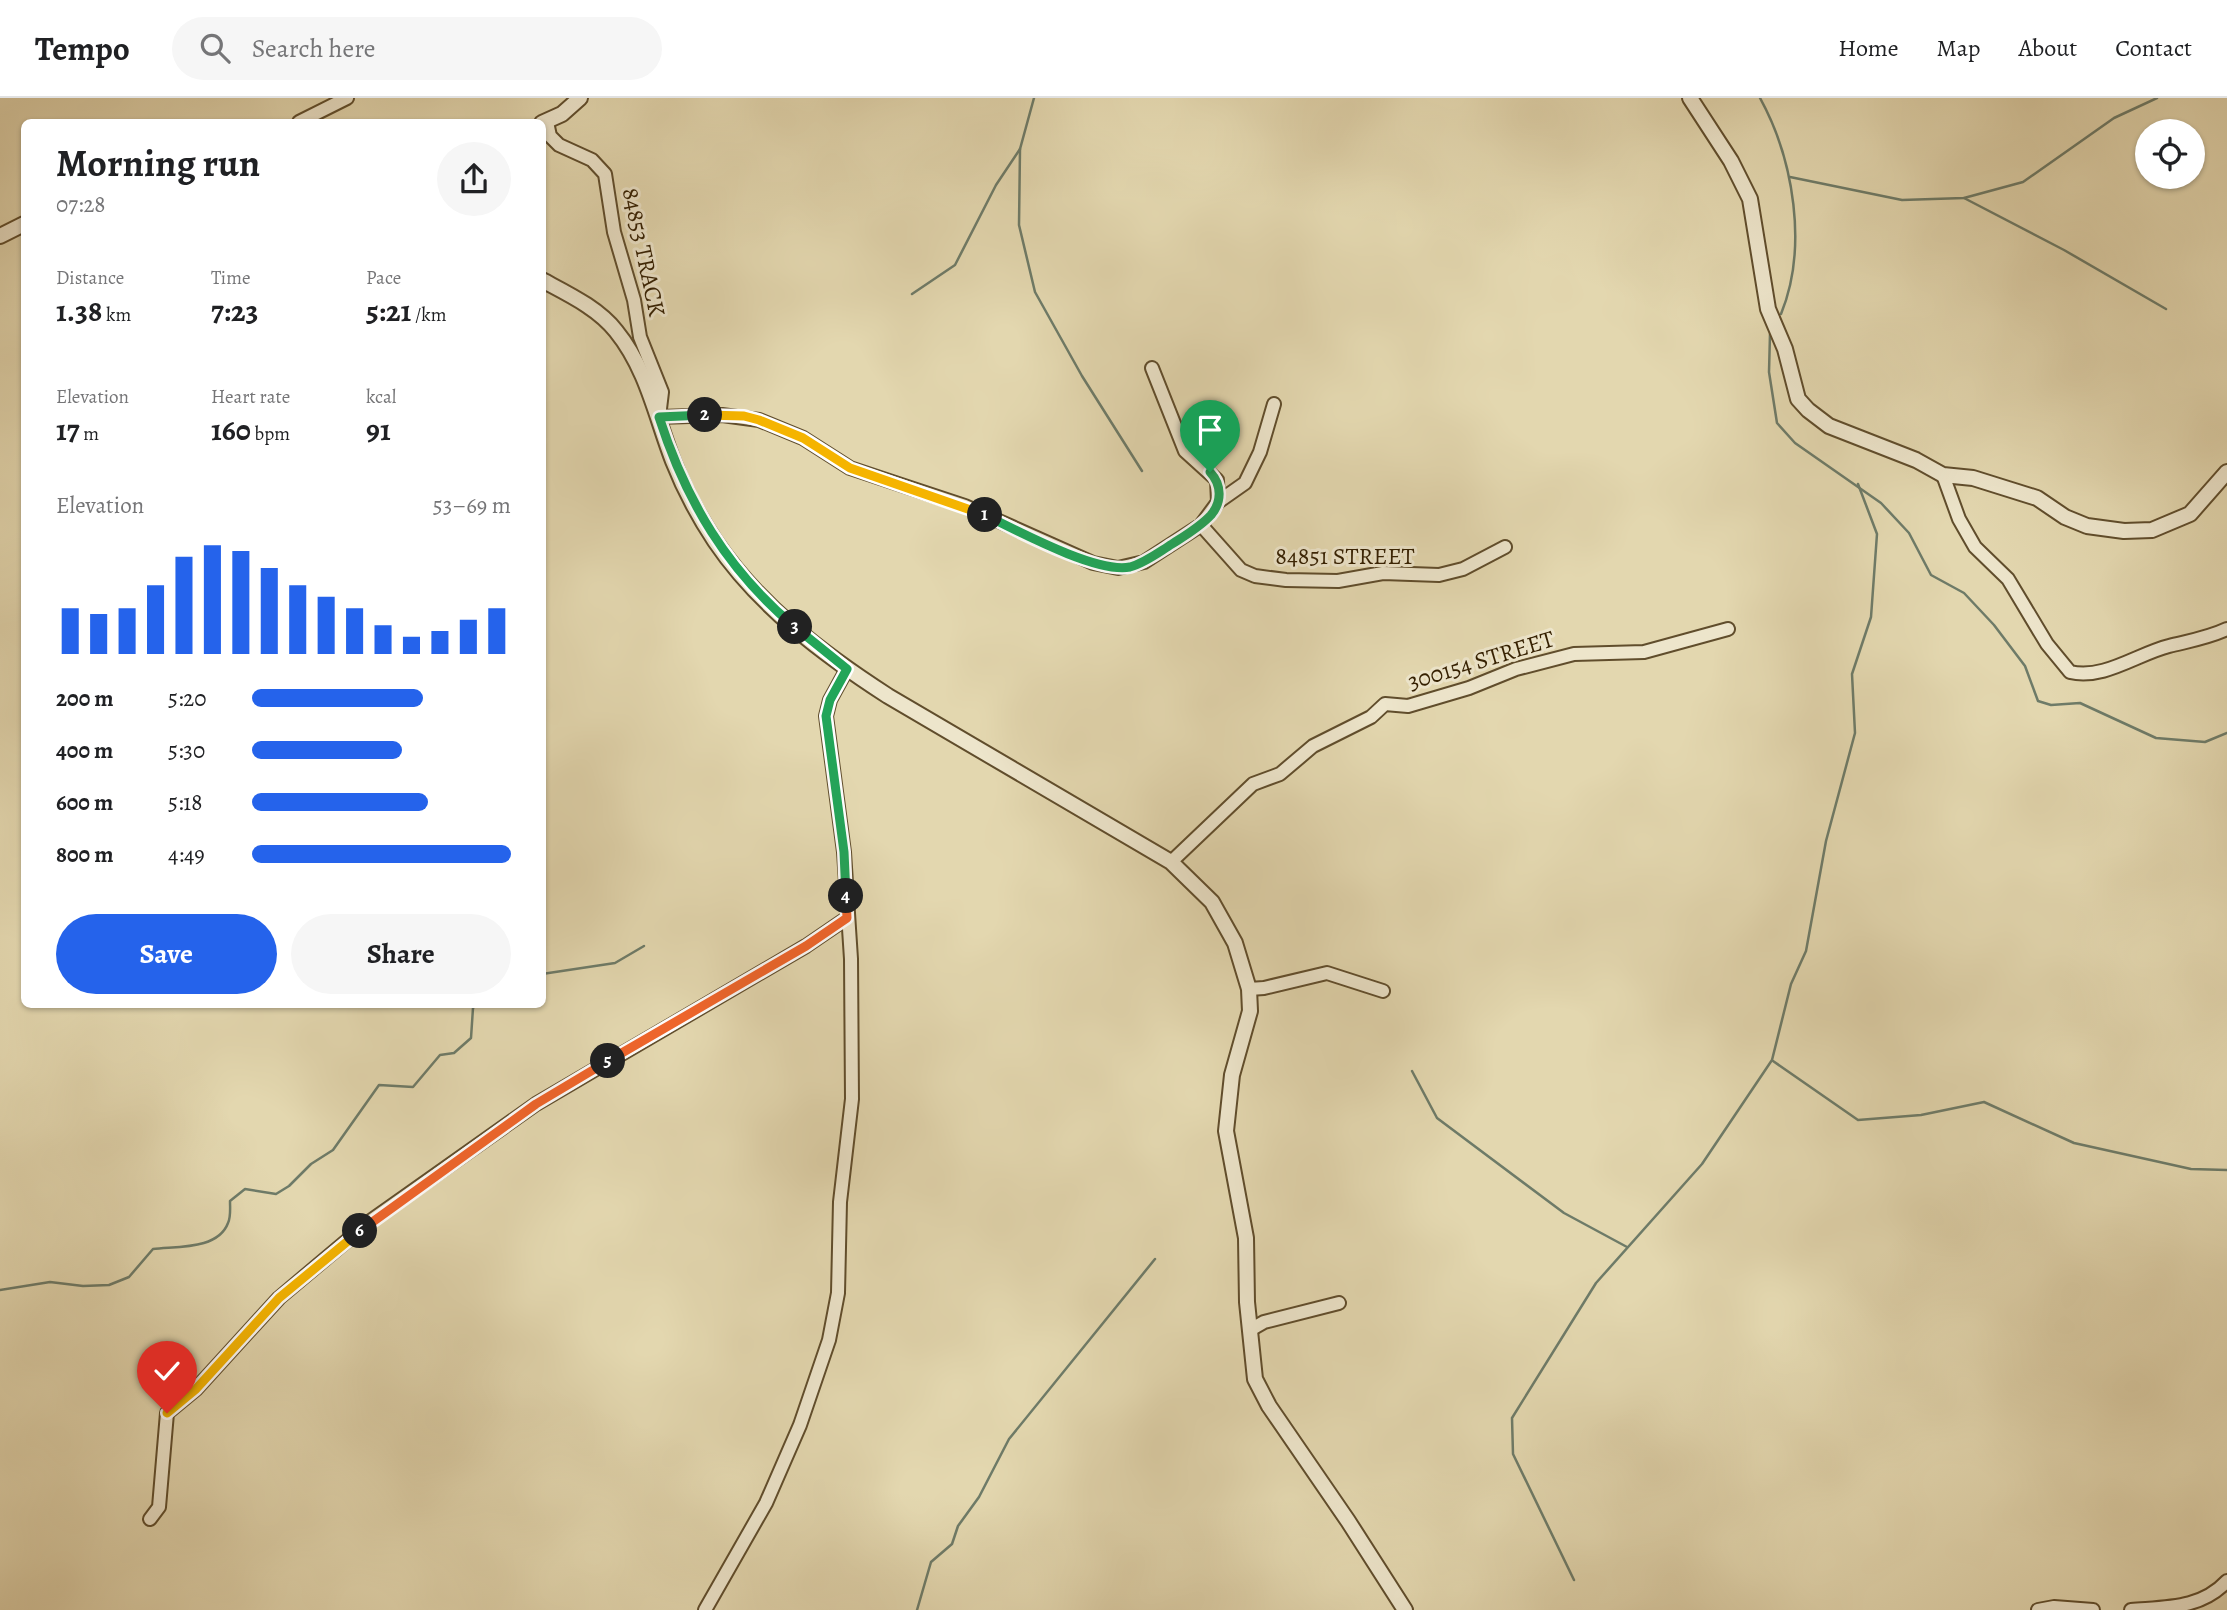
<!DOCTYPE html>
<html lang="en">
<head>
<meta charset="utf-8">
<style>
	:root { --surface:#fff; --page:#f6f6f6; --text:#202124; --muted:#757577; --line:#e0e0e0; --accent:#2563eb }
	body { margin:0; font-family:Alegreya,serif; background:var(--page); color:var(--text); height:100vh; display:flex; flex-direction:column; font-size:26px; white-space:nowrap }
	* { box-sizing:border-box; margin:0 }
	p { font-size:23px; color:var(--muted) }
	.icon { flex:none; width:38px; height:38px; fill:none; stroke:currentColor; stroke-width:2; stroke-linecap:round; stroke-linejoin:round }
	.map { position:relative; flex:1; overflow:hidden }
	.details { position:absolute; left:21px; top:21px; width:525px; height:889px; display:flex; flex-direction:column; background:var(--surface); border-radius:10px; box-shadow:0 2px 5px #0004 }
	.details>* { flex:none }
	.controls { position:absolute; left:2135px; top:21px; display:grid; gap:14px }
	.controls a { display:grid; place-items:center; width:70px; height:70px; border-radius:50%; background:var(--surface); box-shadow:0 2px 5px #0004; font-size:35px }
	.pin { position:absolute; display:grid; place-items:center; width:60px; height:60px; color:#fff; margin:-72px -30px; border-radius:50% 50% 50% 0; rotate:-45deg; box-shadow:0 0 7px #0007 }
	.pin .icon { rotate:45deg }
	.km { position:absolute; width:35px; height:35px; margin:-18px; border-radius:50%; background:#222; color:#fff; font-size:19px; line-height:35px; text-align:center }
	.round { display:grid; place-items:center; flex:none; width:74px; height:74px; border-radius:37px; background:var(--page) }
	.head { display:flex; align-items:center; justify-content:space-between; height:119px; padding:0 35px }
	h1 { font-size:38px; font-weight:700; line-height:52px }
	.stats { display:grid; grid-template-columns:repeat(3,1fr); gap:10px; height:119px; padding:7px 35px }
	.stats div { display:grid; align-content:center }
	.stats b { font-size:30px; font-weight:700 }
	.stats small { font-size:19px; font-weight:400 }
	.stats p { font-size:19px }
	.chart { height:196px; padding:14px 35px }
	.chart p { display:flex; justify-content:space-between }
	.chart svg { width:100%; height:126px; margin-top:7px; stroke:var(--accent); stroke-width:6 }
	.action { display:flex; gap:14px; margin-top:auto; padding:14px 35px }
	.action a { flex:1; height:80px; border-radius:42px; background:var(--accent); color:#fff; font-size:28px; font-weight:700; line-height:80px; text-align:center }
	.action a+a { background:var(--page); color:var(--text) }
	ul { padding:0 35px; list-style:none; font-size:23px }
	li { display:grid; grid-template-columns:112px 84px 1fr; align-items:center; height:52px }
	li i { height:18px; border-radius:9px; background:var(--accent) }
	header { display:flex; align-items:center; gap:42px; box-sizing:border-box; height:98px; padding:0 35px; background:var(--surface); border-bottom:2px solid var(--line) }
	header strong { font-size:33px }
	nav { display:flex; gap:38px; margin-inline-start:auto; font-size:24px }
	.search { width:490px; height:63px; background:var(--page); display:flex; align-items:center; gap:18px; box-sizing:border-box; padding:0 24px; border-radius:38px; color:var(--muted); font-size:26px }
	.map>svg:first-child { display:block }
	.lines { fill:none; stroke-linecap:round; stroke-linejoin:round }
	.stream { stroke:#6e7b68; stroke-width:2.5 }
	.minor-casing { stroke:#604d2c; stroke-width:16 }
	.tertiary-casing { stroke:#604d2c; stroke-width:18 }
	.minor { stroke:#ede5cb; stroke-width:12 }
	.tertiary { stroke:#ede5cb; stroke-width:14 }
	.split-1-casing { stroke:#fff; stroke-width:14 }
	.split-2-casing { stroke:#fff; stroke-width:14 }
	.split-3-casing { stroke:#fff; stroke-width:14 }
	.split-4-casing { stroke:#fff; stroke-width:14 }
	.split-5-casing { stroke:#fff; stroke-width:14 }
	.split-6-casing { stroke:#fff; stroke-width:14 }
	.split-7-casing { stroke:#fff; stroke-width:14 }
	.split-1 { stroke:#22a559; stroke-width:9 }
	.split-2 { stroke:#f5b400; stroke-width:9 }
	.split-3 { stroke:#22a559; stroke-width:9 }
	.split-4 { stroke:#22a559; stroke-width:9 }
	.split-5 { stroke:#f0652b; stroke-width:9 }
	.split-6 { stroke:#f0652b; stroke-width:9 }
	.split-7 { stroke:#f5b400; stroke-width:9 }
	.labels { text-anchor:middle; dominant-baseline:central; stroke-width:6; stroke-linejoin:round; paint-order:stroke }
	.street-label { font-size:24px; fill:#341f00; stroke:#ede5cb }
</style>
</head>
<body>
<header>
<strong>Tempo</strong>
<div class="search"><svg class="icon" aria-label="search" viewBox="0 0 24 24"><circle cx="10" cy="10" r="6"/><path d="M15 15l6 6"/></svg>Search here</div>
<nav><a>Home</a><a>Map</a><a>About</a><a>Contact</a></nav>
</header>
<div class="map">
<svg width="2227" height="1512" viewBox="0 0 2227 1512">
	<rect width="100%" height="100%" fill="#e3d7af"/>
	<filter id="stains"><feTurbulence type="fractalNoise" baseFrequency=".00286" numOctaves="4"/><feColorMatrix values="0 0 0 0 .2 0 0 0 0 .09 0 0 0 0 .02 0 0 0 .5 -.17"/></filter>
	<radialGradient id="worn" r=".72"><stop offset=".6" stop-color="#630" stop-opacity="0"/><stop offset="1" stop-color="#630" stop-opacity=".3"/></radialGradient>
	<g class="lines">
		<g class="stream">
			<path d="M1034,0L1020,51L1019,127L1035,194L1082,278L1142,373"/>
			<path d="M1760,0C1794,62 1808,150 1781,216"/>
			<path d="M1790,79L1902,102L1964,100L2023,84L2114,20L2157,0"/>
			<path d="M1964,100L2064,152L2166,211"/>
			<path d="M912,196L955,167L996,87L1020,51"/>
			<path d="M1770,236L1769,274L1777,325L1795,345L1881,405L1909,435L1931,477L1964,495L1994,527L2025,568L2038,603L2051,607L2080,605L2156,640L2205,644L2227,635"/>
			<path d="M542,876L615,865L644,848"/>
			<path d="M1773,963L1858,1022L1921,1017L1984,1004L2074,1045L2191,1071L2227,1072"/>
			<path d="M1412,973L1437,1020L1564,1115L1627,1149"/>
			<path d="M0,1192L50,1184L83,1188L109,1187L129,1179L153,1151C176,1148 218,1152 228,1125C231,1119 230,1110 230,1103L245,1091L276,1096L289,1088L311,1066L333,1052L379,987L413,989L440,957L454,955L471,940L473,910L477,906"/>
			<path d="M1574,1482L1513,1356L1512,1320L1596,1185L1702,1066L1772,962L1791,886L1806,853L1826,743L1855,635L1852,576L1871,519L1877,436L1858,386"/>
			<path d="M917,1512L931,1464L952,1446L958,1428L979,1399L1009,1341L1155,1161"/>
		</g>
		<g class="minor-casing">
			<g id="minor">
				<path d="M299,24L347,0"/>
				<path d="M547,24L550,38L559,47L592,62L605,76L614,134L634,202L640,239L662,294L659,319L722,317L759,322L803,340L850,370L965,408L1093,465L1118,470L1144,464L1201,427L1218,404L1245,385L1260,354L1274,306"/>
				<path d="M1152,270L1185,353L1217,382L1218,404"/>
				<path d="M1943,377L1959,421L1975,449L2008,481L2047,546L2070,574C2104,582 2137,556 2169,548C2189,543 2208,540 2227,531"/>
				<path d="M1201,427L1241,472L1255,478L1286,482L1338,483L1383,475L1439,477L1463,471L1505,449"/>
				<path d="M1171,764L1253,686L1280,676L1313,648L1371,619L1385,606L1408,608L1469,590L1516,571L1574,556L1644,554L1728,531"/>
				<path d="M1249,891L1264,890L1327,875L1383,893"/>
				<path d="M1250,1232L1264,1224L1339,1205"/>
				<path d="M150,1421L159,1409L167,1315L196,1291L279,1200L369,1124L536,1006L806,848L847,820"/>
				<path d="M705,1512L766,1405L800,1327L829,1242L838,1195L840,1104L852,1001L851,861L844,754L826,618L830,602L847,571"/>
				<path d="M2038,1512L2054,1509L2093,1512"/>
				<path d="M2131,1512C2166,1509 2201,1511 2227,1483"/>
			</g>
		</g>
		<g class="tertiary-casing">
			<g id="tertiary">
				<path d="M1690,0L1731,63L1750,101L1768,211L1785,251L1798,301L1808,312L1829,328L1916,362L1943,377L1973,380L2037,400L2065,419L2087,428L2124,433L2152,432L2190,416L2227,374"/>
				<path d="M542,25L562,16L580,0"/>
				<path d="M0,138L24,126"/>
				<path d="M542,182C568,196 598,210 616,233C647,271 656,319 673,363C684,391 699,419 715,443C759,508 823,556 888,598L1171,764L1212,804L1235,845L1249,891L1250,913L1232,977L1226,1033L1246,1140L1247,1204L1255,1281L1269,1308L1348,1423L1405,1512"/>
			</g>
		</g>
		<use href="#minor" class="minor"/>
		<use href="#tertiary" class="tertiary"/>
	</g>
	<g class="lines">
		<g class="split-1-casing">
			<path id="split-1" d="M985,417C1016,432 1097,476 1130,469C1145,465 1159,454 1172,446C1186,437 1200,429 1211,417C1222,404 1222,387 1210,374"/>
		</g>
		<g class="split-2-casing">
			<path id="split-2" d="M705,317L744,318L759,322L803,340L850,370L985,417"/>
		</g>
		<g class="split-3-casing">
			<path id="split-3" d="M705,317L659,319C686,403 727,472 795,529"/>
		</g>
		<g class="split-4-casing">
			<path id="split-4" d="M795,529L847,571L830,602L826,618L844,754L846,798"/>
		</g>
		<g class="split-5-casing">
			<path id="split-5" d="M608,963L806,848L847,820L846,798"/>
		</g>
		<g class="split-6-casing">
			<path id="split-6" d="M360,1133L536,1006L608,963"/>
		</g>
		<g class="split-7-casing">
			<path id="split-7" d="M167,1315L196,1291L279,1200L360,1133"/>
		</g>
		<use href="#split-1" class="split-1"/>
		<use href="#split-2" class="split-2"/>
		<use href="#split-3" class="split-3"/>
		<use href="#split-4" class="split-4"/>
		<use href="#split-5" class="split-5"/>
		<use href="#split-6" class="split-6"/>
		<use href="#split-7" class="split-7"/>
	</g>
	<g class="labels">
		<g class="street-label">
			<text transform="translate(644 154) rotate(78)">84853 TRACK</text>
			<text x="1345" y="458">84851 STREET</text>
			<text transform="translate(1481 562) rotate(-17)">300154 STREET</text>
		</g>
	</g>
	<rect width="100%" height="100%" filter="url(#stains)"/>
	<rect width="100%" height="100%" fill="url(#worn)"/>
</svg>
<div class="controls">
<a><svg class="icon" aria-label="locate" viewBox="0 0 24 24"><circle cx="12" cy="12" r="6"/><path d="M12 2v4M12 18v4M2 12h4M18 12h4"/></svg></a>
</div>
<div class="pin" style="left:1210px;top:374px;background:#1e9e55"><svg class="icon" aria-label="arrive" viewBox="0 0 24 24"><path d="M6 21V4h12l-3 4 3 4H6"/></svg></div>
<div class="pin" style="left:167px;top:1315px;background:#d93025"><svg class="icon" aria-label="check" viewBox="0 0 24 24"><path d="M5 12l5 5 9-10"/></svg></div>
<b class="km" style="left:985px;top:417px">1</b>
<b class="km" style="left:705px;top:317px">2</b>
<b class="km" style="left:795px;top:529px">3</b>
<b class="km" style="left:846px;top:798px">4</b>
<b class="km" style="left:608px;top:963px">5</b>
<b class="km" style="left:360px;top:1133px">6</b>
<section class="details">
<div class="head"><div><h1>Morning run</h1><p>07:28</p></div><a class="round"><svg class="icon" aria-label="share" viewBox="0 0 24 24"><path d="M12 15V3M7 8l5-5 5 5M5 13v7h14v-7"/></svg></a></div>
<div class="stats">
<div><p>Distance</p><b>1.38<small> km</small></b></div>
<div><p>Time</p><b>7:23</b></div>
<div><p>Pace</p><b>5:21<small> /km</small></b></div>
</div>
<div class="stats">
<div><p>Elevation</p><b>17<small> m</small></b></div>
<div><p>Heart rate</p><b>160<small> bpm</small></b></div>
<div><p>kcal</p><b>91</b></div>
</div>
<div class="chart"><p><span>Elevation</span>53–69 m</p>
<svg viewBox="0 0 160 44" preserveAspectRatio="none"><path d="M5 44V28M15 44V30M25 44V28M35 44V20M45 44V10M55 44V6M65 44V8M75 44V14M85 44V20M95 44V24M105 44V28M115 44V34M125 44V38M135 44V36M145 44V32M155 44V28"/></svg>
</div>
<ul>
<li><b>200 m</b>5:20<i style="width:66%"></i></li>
<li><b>400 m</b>5:30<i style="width:58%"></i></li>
<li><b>600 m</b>5:18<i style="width:68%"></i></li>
<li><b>800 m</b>4:49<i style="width:100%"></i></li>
</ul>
<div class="action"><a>Save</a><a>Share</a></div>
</section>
</div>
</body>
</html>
